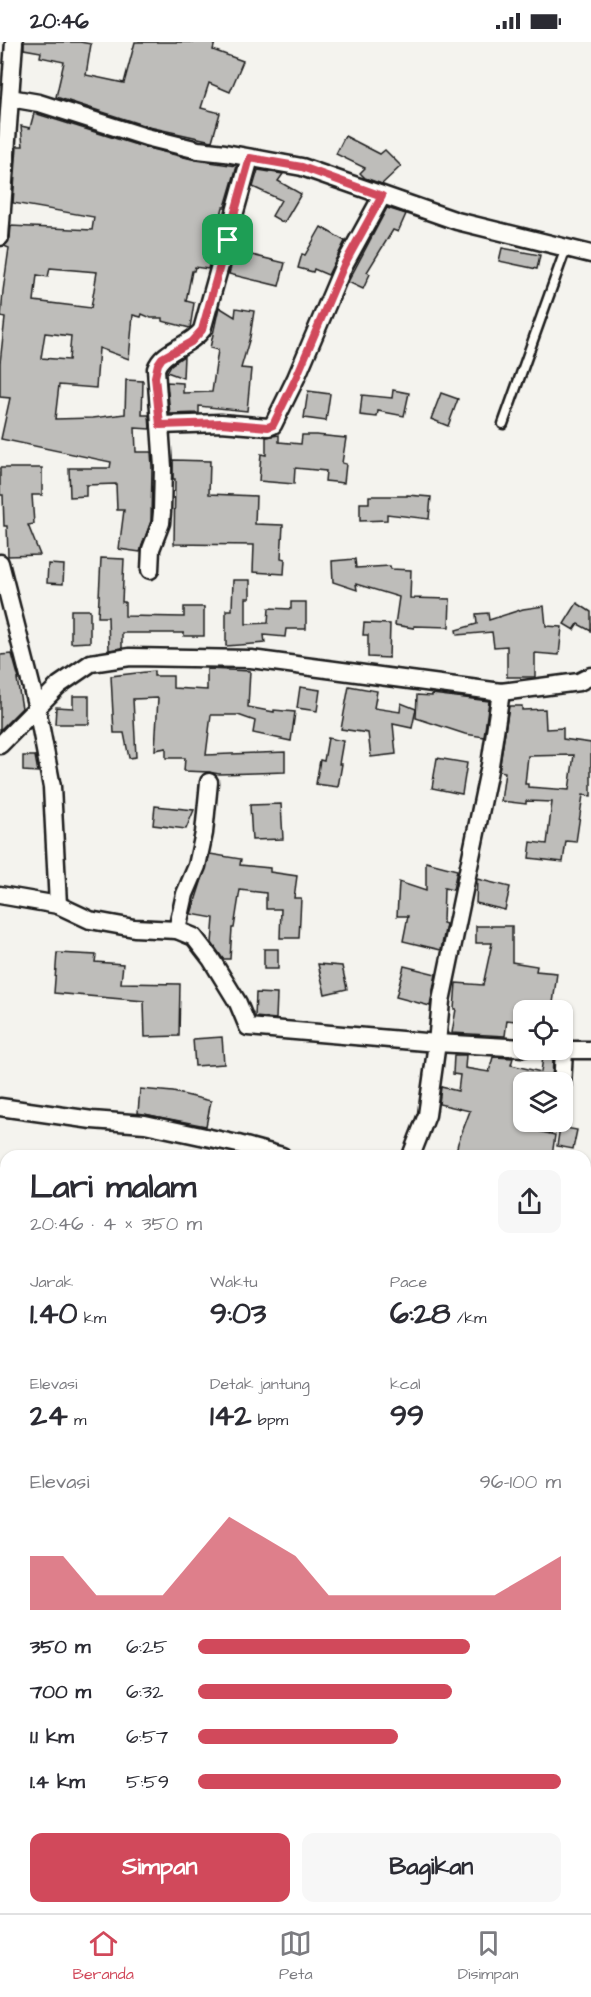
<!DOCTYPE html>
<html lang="id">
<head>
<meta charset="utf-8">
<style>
	:root { --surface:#fff; --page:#f7f7f7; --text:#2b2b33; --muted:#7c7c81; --line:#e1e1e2; --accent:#d1495b }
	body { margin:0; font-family:"Architects Daughter",sans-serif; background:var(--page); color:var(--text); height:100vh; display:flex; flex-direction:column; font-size:22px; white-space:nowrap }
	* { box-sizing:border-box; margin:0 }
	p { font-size:20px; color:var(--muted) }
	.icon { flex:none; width:33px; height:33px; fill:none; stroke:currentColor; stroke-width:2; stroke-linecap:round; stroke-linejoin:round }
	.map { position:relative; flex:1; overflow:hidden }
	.side { position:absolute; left:0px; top:1108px; width:591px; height:764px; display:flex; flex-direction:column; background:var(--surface); border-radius:18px 18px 0 0; box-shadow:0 2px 4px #0004 }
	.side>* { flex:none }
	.fabs { position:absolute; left:513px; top:958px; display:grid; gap:12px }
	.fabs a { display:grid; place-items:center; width:60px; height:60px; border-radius:12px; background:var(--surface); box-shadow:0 2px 4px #0004; font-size:30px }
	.pin { position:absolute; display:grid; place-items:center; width:51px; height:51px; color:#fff; margin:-26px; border-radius:12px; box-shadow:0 3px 9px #0006 }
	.round { display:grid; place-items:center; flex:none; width:63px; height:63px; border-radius:12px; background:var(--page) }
	.overview { display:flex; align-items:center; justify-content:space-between; height:102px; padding:0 30px }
	h1 { font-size:33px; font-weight:800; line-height:45px }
	.stats { display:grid; grid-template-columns:repeat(3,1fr); gap:9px; height:102px; padding:6px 30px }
	.stats div { display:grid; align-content:center }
	.stats b { font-size:30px; font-weight:800 }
	.stats small { font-size:16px; font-weight:400 }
	.stats p { font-size:16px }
	.chart { height:168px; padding:12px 30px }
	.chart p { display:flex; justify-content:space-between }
	.chart svg { width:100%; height:108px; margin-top:6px; fill:var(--accent); opacity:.7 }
	.primary-button { display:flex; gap:12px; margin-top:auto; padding:12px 30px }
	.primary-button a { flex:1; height:69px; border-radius:12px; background:var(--accent); color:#fff; font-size:24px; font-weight:800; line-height:69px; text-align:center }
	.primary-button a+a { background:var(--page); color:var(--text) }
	ul { padding:0 30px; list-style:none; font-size:20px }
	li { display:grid; grid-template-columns:96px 72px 1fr; align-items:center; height:45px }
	li i { height:15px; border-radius:8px; background:var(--accent) }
	.status { display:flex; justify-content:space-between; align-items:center; height:42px; padding:0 30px; background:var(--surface); direction:ltr }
	.status svg { height:16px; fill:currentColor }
	.tab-bar { display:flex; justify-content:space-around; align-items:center; height:84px; border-top:2px solid var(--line); background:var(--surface); font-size:16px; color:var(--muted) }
	.tab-bar a { display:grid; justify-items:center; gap:3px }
	.tab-bar .current { color:var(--accent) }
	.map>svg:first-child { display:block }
	.building { fill:#bebdba; stroke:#1c1c1c; stroke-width:1.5; fill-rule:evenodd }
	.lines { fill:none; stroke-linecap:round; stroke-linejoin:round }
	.service-casing { stroke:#1c1c1c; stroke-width:13 }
	.minor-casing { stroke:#1c1c1c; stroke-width:21 }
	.service { stroke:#fdfcf7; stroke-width:8 }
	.minor { stroke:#fdfcf7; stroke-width:16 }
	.route-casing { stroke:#fff; stroke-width:12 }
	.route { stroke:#d1495b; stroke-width:8 }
</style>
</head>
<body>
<div class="status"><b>20:46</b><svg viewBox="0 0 49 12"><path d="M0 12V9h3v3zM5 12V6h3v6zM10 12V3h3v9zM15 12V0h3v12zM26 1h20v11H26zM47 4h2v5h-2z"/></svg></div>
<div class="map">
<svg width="591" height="1871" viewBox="0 0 591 1871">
	<rect width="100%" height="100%" fill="#f4f3ee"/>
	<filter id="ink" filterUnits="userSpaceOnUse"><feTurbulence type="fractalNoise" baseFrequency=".0167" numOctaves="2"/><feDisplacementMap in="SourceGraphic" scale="12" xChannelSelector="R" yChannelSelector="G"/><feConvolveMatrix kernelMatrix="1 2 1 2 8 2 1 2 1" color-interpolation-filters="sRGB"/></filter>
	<g filter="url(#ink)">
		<g class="building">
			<path d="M24,0H80L91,2L86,33L124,41L135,0H215L213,8L243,19L230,50L209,41L201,66L220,71L212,99L149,85L56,55L64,20L40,15L41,10L24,7Z"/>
			<path d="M34,71L143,105L196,118L237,124L225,165H223L208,227L195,225L194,229H192L186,259L194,261L190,286L162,279V276H151L142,272L141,275L133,273L129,317L99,306L96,346L59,343L55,377L93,376L125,372L126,338L143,339L142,373H149L150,387L135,386L136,410H151L152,425L151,479L140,510L119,507L124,468H117L116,442L86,443V454L70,455L69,426H110L111,420L1,397L10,356L0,355V321L5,276L1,275L3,249L9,206L4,204L10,196L11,184L92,188L94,175L13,161L17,104H23L21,84L30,86ZM50,226L97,230L91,266L34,259L37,233L48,235ZM45,291L71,294L69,318L41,316Z"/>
			<path d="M345,94L380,112L385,108L401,124L382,142L365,136L360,131L365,126L336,112Z"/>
			<path d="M258,128L283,132L278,139L301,152L284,181L272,174L281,158L253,145Z"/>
			<path d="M387,166L406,172L398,190L393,188L367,230L370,232L363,247L348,240Z"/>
			<path d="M321,185L345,199L328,233L314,227L313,230L298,226L302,212L305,213Z"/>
			<path d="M502,206L540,213L537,227L499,219Z"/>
			<path d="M235,209L285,221L279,244L229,232Z"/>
			<path d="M219,265L235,275L236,266L254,269L250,295L241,326L251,327L247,369L199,364V371L170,372L167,340L183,341V351L212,350L218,308L210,306Z"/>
			<path d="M184,314L183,336L167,330L171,323Z"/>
			<path d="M393,348L409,351L404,374L378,369L377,375L360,373L362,353L392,356Z"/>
			<path d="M308,349L330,352L326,379L304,376Z"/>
			<path d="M441,351L458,357L448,384L431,377Z"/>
			<path d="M279,393V400L301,402L302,393H316L346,396L342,421L346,422L344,441L325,439L326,429L295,426L294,442L259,439L261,412L266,413V395Z"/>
			<path d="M173,418L210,419L209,452L256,454L255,482L283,483L281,516L285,517L284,532L253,530L254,503L174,502L175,437H173Z"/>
			<path d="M0,426H42V453H32L34,482L28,483L40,513L8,514L7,484H4L3,453H0Z"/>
			<path d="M407,453L431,455L429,477L387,472V478L360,479V461H369V454H407Z"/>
			<path d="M101,516L124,517L122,560H125V574L184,575V565H204V594H184V591H122V606L109,608L108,575H98Z"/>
			<path d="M355,517L356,526L390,524L391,527L411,528L410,556L450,557L449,585L414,584V586L395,583L399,555L356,542L357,548L333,540L332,519Z"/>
			<path d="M48,522L64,523L63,542L47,541Z"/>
			<path d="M233,538H250V556H246V582L268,581L269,566L291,567V560H306V587H286L285,595L264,593L265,601L226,604V568H232Z"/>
			<path d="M577,561L591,570V589L578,582L574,588L564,582Z"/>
			<path d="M544,564L546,584L562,585L559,613L535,611V635H507V604L494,605L492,590L457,593L456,588L477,582L476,572L488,571L489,578L523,567Z"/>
			<path d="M71,568H90V600L71,601Z"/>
			<path d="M364,581L390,582L389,616L368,615V593H363Z"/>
			<path d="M12,612L19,637H17L22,666L0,688V613Z"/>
			<path d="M207,627L250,629L248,665L274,670V668L295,670L291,699L253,691L255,679L238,673H211L206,713L285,710V730L219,732L209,730L184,729L185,716H166V706L155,708L158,656L133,657L136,715L129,716L124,691H114L111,634L154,629V634H173V646L207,648Z"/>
			<path d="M349,644L377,649L374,666L400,670L401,661L416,667L412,686L393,682L396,712L371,715L368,691L341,687Z"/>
			<path d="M300,645L320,648L317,669L297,666Z"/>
			<path d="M432,652L489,659L484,695L465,692L416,676L417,653L432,654Z"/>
			<path d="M73,654H89V682H55L56,665L73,666Z"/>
			<path d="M509,664H522V668L545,667L546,687L563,686V697L591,701V754L583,753L576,800L566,799L563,820L529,816L531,800L547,802L552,760L526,759V762L501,759L505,730L499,729ZM574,713L569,748L528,745V742H525L528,714Z"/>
			<path d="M328,696L343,699L339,722H342L338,745L316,742L320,718L324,719Z"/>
			<path d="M23,714H35L38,730L23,729Z"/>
			<path d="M437,716L467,721L462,752L432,746Z"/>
			<path d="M281,762L283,797L252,798L250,763Z"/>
			<path d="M155,764L194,768L186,787L153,783Z"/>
			<path d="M210,812L241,817L240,823L270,826V830L297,834L294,856H301L299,896H280L281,867H266V851L240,848L234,886H232L230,917H223L212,901L214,876L191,872Z"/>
			<path d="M426,820L457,828L453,848L444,846L443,881L446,882L441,908L403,899L408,874H397L399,840L426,849Z"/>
			<path d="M477,837L510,845L505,868L476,861Z"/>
			<path d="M476,884H512V920L537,924L536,929L557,931L552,969H524V980L507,978L505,994L452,991L456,967H454L456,941L483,943L492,901H476Z"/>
			<rect x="264" y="907" width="14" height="20"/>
			<path d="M57,911L96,913L95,920L123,922L121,941L180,942L179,994L145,995L144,959L54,951Z"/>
			<path d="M318,922L342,924L347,947L325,952Z"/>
			<path d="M404,924L436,932L430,964L396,955Z"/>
			<path d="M256,951L277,952L276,977L255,975Z"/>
			<path d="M222,995L224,1022L195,1024L193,997Z"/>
			<path d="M454,1013H466L465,1026L489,1030L493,1015L513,1016L511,1023L541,1030L543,1015L553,1016L552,1041H524V1086L555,1093L552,1114H455L458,1101L470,1069L439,1062L441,1045L458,1049L460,1033L453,1032Z"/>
			<path d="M140,1047L173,1050L211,1059L206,1084L138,1071Z"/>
			<path d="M560,1085L577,1088L573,1107L557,1104Z"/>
		</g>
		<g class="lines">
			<g class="service-casing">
				<path id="service" d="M503,382L566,206"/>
			</g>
			<g class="minor-casing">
				<g id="minor">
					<path d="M10,56L39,61L146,95L198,108L225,111L302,125L457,179L591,212"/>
					<path d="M0,195L14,0"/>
					<path d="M160,383L221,381L268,385L273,383L296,336L344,223L382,154"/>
					<path d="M0,521L37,666L52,745L58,863"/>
					<path d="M150,528L151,507L161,481L162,470L163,425L156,327C162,308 190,304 202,288L250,116"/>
					<path d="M0,703L59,643L91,621L130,615L251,617L501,650L579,640L591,634"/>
					<path d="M0,853L58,863L90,878L134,886L177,888L194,895L211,917L238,961L248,985L437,1001L524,1006"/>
					<path d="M177,888L185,852L197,824L204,791L209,740"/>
					<path d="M562,1008H591"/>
					<path d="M562,1045L564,1008"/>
					<path d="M0,1065L92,1078L145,1082L238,1102L282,1114"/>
					<path d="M411,1114L427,1073L437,1001L441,959L490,723L501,650"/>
					<path d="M0,1472L6,1473"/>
					<path d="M439,1871L441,1866"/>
				</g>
			</g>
			<use href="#service" class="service"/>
			<use href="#minor" class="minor"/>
		</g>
	</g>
	<g class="lines" filter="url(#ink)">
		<g class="route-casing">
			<path id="route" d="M250,116L302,125L382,154L344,223L296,336L273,383L268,385L221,381L160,383L155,335L158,322L162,316L191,300L202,288Z"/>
		</g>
		<use href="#route" class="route"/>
	</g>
</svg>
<div class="fabs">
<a><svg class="icon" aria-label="locate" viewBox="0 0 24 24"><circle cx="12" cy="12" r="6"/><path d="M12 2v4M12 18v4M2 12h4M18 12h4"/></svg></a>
<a><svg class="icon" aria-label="layers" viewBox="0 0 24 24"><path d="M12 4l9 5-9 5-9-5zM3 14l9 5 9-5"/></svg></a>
</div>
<div class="pin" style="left:228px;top:198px;background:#1e9e55"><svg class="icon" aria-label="arrive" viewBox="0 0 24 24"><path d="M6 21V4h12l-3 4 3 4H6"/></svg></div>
<section class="side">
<div class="overview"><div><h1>Lari malam</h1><p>20:46 · 4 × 350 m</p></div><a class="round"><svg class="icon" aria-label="share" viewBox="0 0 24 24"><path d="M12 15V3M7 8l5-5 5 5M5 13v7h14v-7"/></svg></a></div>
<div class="stats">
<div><p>Jarak</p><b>1.40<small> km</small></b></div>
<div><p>Waktu</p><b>9:03</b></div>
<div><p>Pace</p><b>6:28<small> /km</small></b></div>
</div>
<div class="stats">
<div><p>Elevasi</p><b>24<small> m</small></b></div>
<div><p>Detak jantung</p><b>142<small> bpm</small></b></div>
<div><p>kcal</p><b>99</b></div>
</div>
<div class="chart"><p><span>Elevasi</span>96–100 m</p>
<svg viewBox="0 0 160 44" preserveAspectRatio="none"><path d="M0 44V22L10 22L20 38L30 38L40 38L50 22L60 6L70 14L80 22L90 38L100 38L110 38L120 38L130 38L140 38L150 30L160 22V44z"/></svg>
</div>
<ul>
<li><b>350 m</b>6:25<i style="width:75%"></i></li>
<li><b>700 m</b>6:32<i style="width:70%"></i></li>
<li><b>1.1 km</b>6:57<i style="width:55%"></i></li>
<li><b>1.4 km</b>5:59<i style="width:100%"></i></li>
</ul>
<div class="primary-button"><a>Simpan</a><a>Bagikan</a></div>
</section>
</div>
<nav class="tab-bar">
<a class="current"><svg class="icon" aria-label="home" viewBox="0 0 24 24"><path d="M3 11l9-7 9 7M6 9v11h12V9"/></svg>Beranda</a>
<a><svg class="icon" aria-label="map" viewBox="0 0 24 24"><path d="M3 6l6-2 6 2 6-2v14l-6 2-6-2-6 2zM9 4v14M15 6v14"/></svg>Peta</a>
<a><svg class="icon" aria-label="saved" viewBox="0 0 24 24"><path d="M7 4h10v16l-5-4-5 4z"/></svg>Disimpan</a>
</nav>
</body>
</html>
